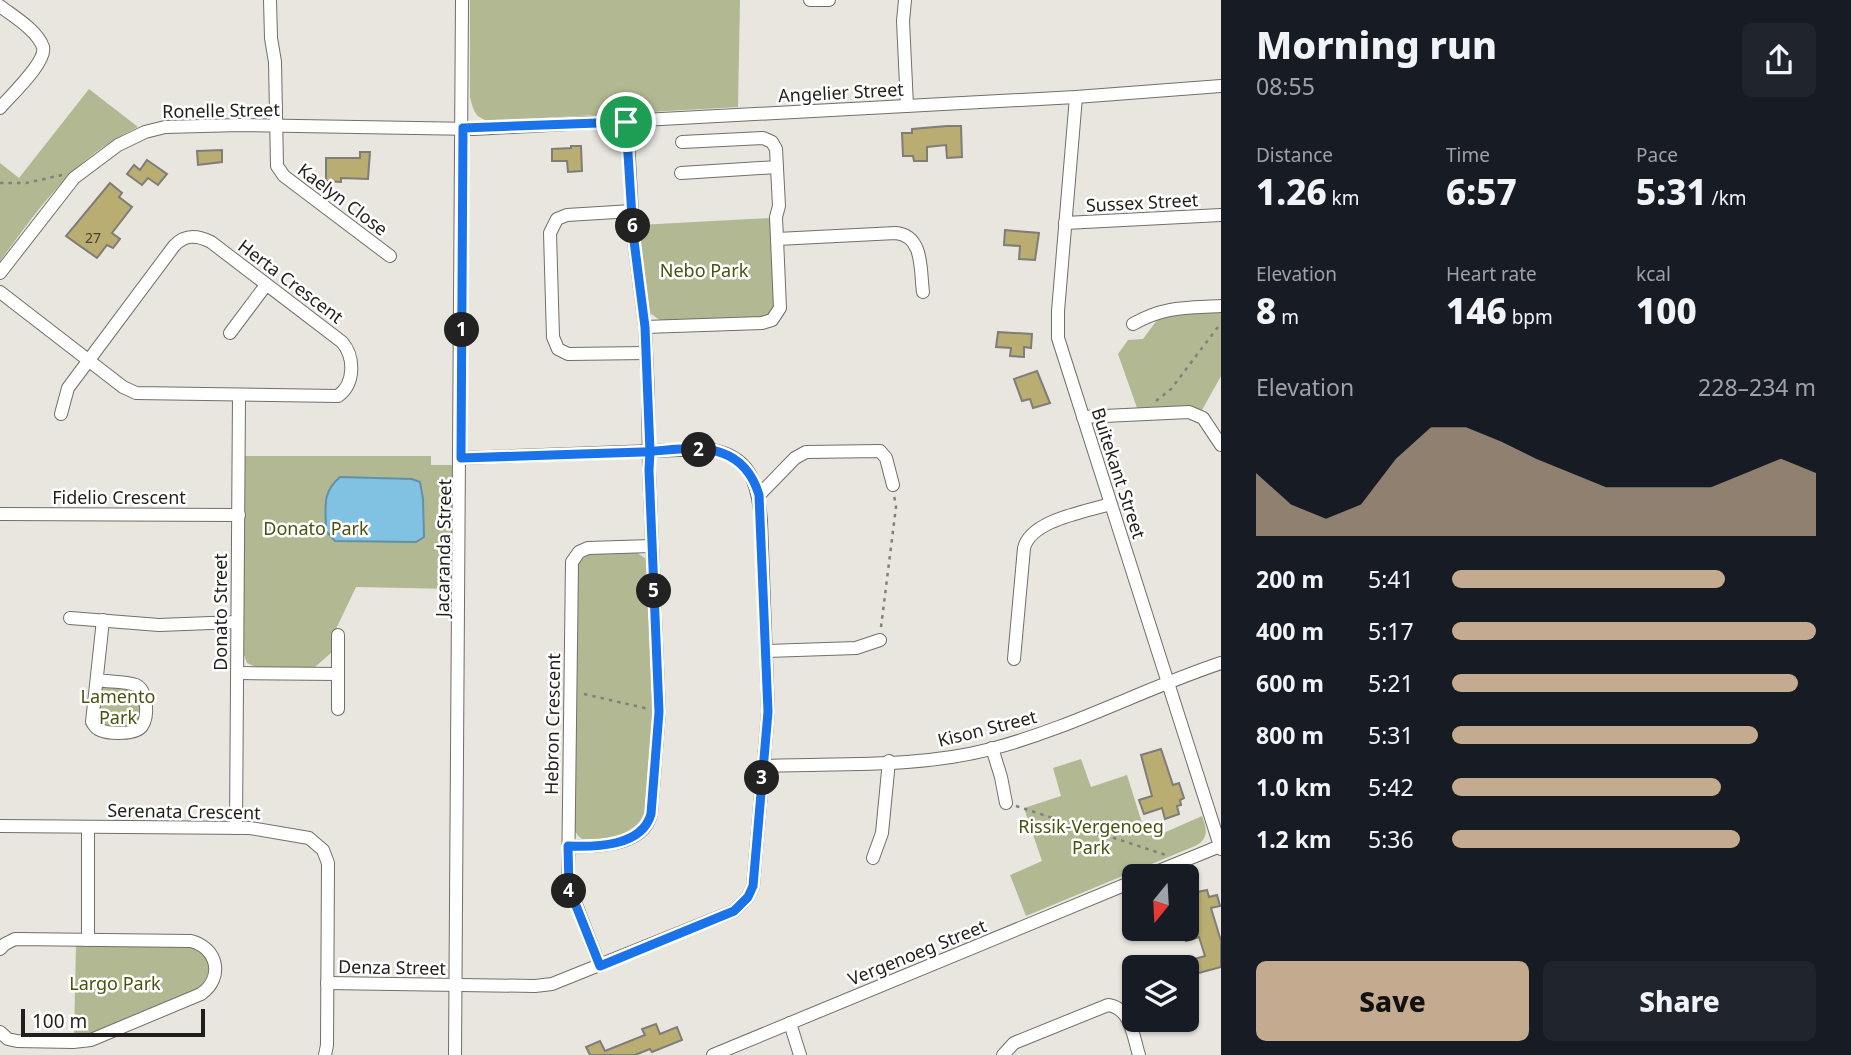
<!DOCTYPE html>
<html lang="en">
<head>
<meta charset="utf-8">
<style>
	:root { --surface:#171b24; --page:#20242c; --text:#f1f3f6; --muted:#9ea1a6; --accent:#c4ab8f }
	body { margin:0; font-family:"Noto Sans",sans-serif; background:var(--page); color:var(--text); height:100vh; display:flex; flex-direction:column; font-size:26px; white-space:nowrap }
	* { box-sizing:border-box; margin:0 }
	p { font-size:23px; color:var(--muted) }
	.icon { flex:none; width:38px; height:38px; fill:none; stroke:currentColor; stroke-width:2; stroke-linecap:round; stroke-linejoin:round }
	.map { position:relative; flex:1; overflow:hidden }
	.sheet { display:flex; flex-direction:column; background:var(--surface); width:630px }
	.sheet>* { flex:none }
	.needle { width:46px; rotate:198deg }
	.tools { position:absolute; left:1122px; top:864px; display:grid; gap:14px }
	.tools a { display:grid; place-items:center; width:77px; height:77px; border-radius:10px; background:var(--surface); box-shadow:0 2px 5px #0004; font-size:35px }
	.scale { position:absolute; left:21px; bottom:18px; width:184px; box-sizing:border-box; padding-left:7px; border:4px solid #201f1d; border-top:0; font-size:19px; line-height:24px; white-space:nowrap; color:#201f1d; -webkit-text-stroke:5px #fff; paint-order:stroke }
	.pin { position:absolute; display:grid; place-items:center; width:60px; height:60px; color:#fff; margin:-30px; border:4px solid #fff; border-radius:50%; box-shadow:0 2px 7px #0007 }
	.km { position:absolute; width:35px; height:35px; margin:-18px; border-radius:50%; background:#222; color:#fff; font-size:19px; line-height:35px; text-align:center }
	.round { display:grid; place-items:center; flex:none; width:74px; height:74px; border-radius:10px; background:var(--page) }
	.overview { display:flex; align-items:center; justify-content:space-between; height:119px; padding:0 35px }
	h1 { font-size:38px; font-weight:800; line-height:52px }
	.metrics { display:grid; grid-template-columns:repeat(3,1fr); gap:10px; height:119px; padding:7px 35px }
	.metrics div { display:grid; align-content:center }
	.metrics b { font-size:35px; font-weight:800 }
	.metrics small { font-size:19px; font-weight:400 }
	.metrics p { font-size:19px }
	.chart { height:196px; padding:14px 35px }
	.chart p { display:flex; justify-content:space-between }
	.chart svg { width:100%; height:126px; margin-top:7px; fill:var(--accent); opacity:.7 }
	.cta { display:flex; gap:14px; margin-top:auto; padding:14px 35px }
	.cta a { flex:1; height:80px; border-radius:10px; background:var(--accent); color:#111; font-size:28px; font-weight:800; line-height:80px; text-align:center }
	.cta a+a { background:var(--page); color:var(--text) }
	ul { padding:0 35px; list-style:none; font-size:23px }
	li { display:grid; grid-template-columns:112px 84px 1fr; align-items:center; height:52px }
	li i { height:18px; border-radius:9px; background:var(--accent) }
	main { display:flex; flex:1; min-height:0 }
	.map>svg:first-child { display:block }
	.green { fill:#b2b992 }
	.water { fill:#81c1e2; stroke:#6490a7; stroke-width:2 }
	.building { fill:#b9ad71; stroke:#7e7d77; stroke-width:2 }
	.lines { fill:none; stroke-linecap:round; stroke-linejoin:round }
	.minor-casing { stroke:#716f69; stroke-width:14 }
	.path { stroke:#82807c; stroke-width:2.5; stroke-dasharray:3.5 5; stroke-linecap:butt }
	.minor { stroke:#fff; stroke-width:12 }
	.route-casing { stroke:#fff; stroke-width:14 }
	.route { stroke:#1a73e8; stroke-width:9 }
	.labels { text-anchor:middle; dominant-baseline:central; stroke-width:5; stroke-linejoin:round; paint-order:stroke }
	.number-label { font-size:14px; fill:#464232 }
	.street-label { font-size:18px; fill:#201f1d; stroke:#fff }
	.park-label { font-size:18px; fill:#4a520e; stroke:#fff }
</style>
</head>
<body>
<main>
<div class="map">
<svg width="1221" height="1055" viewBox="0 0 1221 1055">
	<rect width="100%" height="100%" fill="#e8e6df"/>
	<g class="green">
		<path d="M470,0H740L738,107L489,121C475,118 473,110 470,97Z"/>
		<path d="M89,89L138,127C72,158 42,205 0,261V163L19,178Z"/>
		<path d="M771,218L775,305L773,313L765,317L661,321L650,313L639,225Z"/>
		<path d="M1221,311V376L1202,410L1189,406L1137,408L1118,354L1128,340L1143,339L1160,316Z"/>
		<path d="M245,456H431V465H454L453,589L356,587L336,629L333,630L332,652L315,667H256L247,663L243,652Z"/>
		<path d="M636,552L645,558L647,564L654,719L644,819C630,833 585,857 574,829L577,564C589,547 618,553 636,552Z"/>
		<path d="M103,687L132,688L140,694L141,719L134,727L104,728L98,724L101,689Z"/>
		<path d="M1081,759L1091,787L1127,775L1143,826L1159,835L1202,816C1207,829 1209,839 1195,846L1026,916L1010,875L1042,861L1024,808L1061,796L1053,768Z"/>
		<path d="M76,945L191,946C211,953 214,972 201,988L94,1034L74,1036Z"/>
	</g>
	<path class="water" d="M340,477L412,479L420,482L423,499L424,537L416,542L335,541L326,531C326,508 321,493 340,477Z"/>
	<g class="building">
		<path d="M947,126H961L962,157L947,158L946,145L927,147V161H914L913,156H903L902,133H912V129Z"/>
		<path d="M571,146H581L582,171L568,172L567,161H552V149L571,148Z"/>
		<path d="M222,150V162L198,165L197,151Z"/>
		<path d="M360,152H370L368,179L341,178V182L326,181V158H360Z"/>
		<path d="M147,160L167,174L158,185L148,178L142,185L127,174L134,165L140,170Z"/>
		<path d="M110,183L122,193L119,197L132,207L112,233L120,239L113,248L107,245L97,258L66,236Z"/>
		<path d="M1005,230L1039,233L1035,260L1019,259L1020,246L1004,245Z"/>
		<path d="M998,332L1032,334L1031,348L1024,347V357L1010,356L1011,348L996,347Z"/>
		<path d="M1037,371L1050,403L1033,408L1030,399L1022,401L1014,379Z"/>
		<path d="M1161,749L1173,785L1179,783L1184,798L1180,800L1181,805L1177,806L1179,814L1165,819L1162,808L1144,814L1139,800L1152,796L1141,755Z"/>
		<path d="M1195,886L1197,892L1207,890L1209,897L1217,895L1220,906L1211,908L1221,941V967L1195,974L1191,960L1205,956L1199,937L1186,941L1182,929H1186V888Z"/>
		<path d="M656,1024L660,1034L677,1027L682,1040L652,1052L650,1049L635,1055H590L586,1047L600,1041L605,1051L645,1035L642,1029Z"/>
	</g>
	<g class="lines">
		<g class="minor-casing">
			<g id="minor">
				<path d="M270,0L271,38L275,62L277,166L284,176L390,256"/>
				<path d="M810,0H829"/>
				<path d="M905,0L903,21L907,106"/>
				<path d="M0,6C13,16 37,30 43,47C47,62 10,96 0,108"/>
				<path d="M1076,97L1058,311V338L1221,849"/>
				<path d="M682,142L763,138L772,142L776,149L779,206L776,217L777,239"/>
				<path d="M681,173L777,167"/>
				<path d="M632,211L567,215L557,219L550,233L553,337L558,349L568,354L646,353"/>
				<path d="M1065,223L1221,215"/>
				<path d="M0,273L74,178L118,145L145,132L165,127L240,125L474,129L1076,97L1221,86"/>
				<path d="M0,292L123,387L136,393L338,396C355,384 355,357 342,342L211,242C197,235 185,234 174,246L68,388L61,414"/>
				<path d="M1133,324C1164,306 1186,308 1221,306"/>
				<path d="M645,327L762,323L772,320L780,308L777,239L896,233C924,236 920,270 923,292"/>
				<path d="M230,333L266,285"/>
				<path d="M1083,417L1189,412L1203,418L1221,445"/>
				<path d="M759,495L795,458L806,452L880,451L886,458L893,485"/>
				<path d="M0,514L239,515"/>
				<path d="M70,618L159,625L237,622"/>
				<path d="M767,651L856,648L880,640"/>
				<path d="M1014,659L1024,548C1031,520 1085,512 1110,504"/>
				<path d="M237,673L338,674V709"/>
				<path d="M338,674V635"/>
				<path d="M97,680C109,682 125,681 136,685C147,690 149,716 142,726C136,735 109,734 100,730C95,728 95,726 92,722L103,620"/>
				<path d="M992,748L1001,777L1006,803"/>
				<path d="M763,766C839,763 918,768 991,749C1071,728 1143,689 1221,663"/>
				<path d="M0,826L250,828L309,838L323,850L328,863L327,1045L325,1055"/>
				<path d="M236,828L239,396"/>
				<path d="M568,846C595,847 643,847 651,814L659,712L649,470L648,393L645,327L633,233L627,122"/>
				<path d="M873,858L882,833L889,761"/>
				<path d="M1144,877L1220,846"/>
				<path d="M88,940V827"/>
				<path d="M0,949L5,944L15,939L191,941C218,948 224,978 201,994L91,1040L73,1042L17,1041L8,1039L0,1032"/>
				<path d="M600,966L568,884L572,562L579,552L588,548L652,546"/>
				<path d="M327,983L535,986L552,984L734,911L748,897L753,886L768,712L761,521C758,482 750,455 707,449L461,458"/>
				<path d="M790,1023L800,1055"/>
				<path d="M455,1055L462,0"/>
				<path d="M713,1055L1134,881"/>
				<path d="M1003,1055L1014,1043L1108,1005C1131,1008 1133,1036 1139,1055"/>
			</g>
		</g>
		<g class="path">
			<path d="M0,183H26L62,175"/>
			<path d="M1156,401L1171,389L1221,323"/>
			<path d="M881,627L896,507L894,495"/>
			<path d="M584,694L649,709"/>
			<path d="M1016,806L1166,855"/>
		</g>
		<use href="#minor" class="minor"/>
	</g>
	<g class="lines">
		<g class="route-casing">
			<path id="route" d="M626,122L463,128L461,458C521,456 582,454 642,452C667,451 699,444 722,453C742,460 753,475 759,495L768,712L753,886L748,897L734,911L600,966L569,888L568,846C595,847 642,847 651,814L659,712L649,470L650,452L645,327L633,233L626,122"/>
		</g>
		<use href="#route" class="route"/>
	</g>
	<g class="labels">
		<g class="number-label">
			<text x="93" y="237">27</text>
		</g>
		<g class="street-label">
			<text transform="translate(841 92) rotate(-3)">Angelier Street</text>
			<text transform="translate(221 110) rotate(-1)">Ronelle Street</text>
			<text transform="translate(343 199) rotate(37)">Kaelyn Close</text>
			<text transform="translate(1142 202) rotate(-3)">Sussex Street</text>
			<text transform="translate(291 281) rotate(37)">Herta Crescent</text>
			<text transform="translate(1119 473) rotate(72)">Buitekant Street</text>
			<text x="119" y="497">Fidelio Crescent</text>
			<text transform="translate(443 548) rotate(-89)">Jacaranda Street</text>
			<text transform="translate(220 612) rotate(-90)">Donato Street</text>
			<text transform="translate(552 724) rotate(-89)">Hebron Crescent</text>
			<text transform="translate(987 728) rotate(-14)">Kison Street</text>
			<text transform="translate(184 811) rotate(1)">Serenata Crescent</text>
			<text transform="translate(917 952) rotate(-22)">Vergenoeg Street</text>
			<text transform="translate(392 967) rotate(1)">Denza Street</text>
		</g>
		<g class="park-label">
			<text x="704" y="270">Nebo Park</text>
			<text x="316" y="528">Donato Park</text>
			<text x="118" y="696">Lamento<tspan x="118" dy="21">Park</tspan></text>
			<text x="1091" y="826">Rissik-Vergenoeg<tspan x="1091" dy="21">Park</tspan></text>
			<text x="115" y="983">Largo Park</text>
		</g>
	</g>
</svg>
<div class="tools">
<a><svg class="needle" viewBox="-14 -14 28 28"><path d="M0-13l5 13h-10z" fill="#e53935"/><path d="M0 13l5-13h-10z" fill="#9ea1a6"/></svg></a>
<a><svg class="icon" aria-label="layers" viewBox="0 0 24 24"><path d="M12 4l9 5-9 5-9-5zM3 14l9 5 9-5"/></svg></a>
</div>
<div class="scale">100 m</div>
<div class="pin" style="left:626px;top:122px;background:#1e9e55"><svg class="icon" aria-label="arrive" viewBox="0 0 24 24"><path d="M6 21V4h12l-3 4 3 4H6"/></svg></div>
<b class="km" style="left:462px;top:330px">1</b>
<b class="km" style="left:699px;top:450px">2</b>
<b class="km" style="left:762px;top:778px">3</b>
<b class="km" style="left:569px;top:891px">4</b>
<b class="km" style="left:654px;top:591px">5</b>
<b class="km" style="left:633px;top:226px">6</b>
</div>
<section class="sheet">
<div class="overview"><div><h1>Morning run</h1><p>08:55</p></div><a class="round"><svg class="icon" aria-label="share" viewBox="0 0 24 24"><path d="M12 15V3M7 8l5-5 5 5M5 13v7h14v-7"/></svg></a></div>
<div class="metrics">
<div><p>Distance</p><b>1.26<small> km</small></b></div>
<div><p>Time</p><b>6:57</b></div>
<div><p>Pace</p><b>5:31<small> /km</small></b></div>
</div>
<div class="metrics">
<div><p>Elevation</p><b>8<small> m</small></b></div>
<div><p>Heart rate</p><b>146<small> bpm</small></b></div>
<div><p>kcal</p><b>100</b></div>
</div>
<div class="chart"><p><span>Elevation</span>228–234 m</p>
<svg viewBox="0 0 160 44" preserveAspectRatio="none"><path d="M0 44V22L10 33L20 38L30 33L40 17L50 6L60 6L70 11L80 17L90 22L100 27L110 27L120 27L130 27L140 22L150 17L160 22V44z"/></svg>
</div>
<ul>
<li><b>200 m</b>5:41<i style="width:75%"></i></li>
<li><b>400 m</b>5:17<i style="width:100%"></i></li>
<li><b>600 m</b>5:21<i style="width:95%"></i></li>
<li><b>800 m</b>5:31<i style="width:84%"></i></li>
<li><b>1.0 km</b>5:42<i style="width:74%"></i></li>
<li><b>1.2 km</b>5:36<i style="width:79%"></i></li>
</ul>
<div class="cta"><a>Save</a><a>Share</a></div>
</section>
</main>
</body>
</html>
